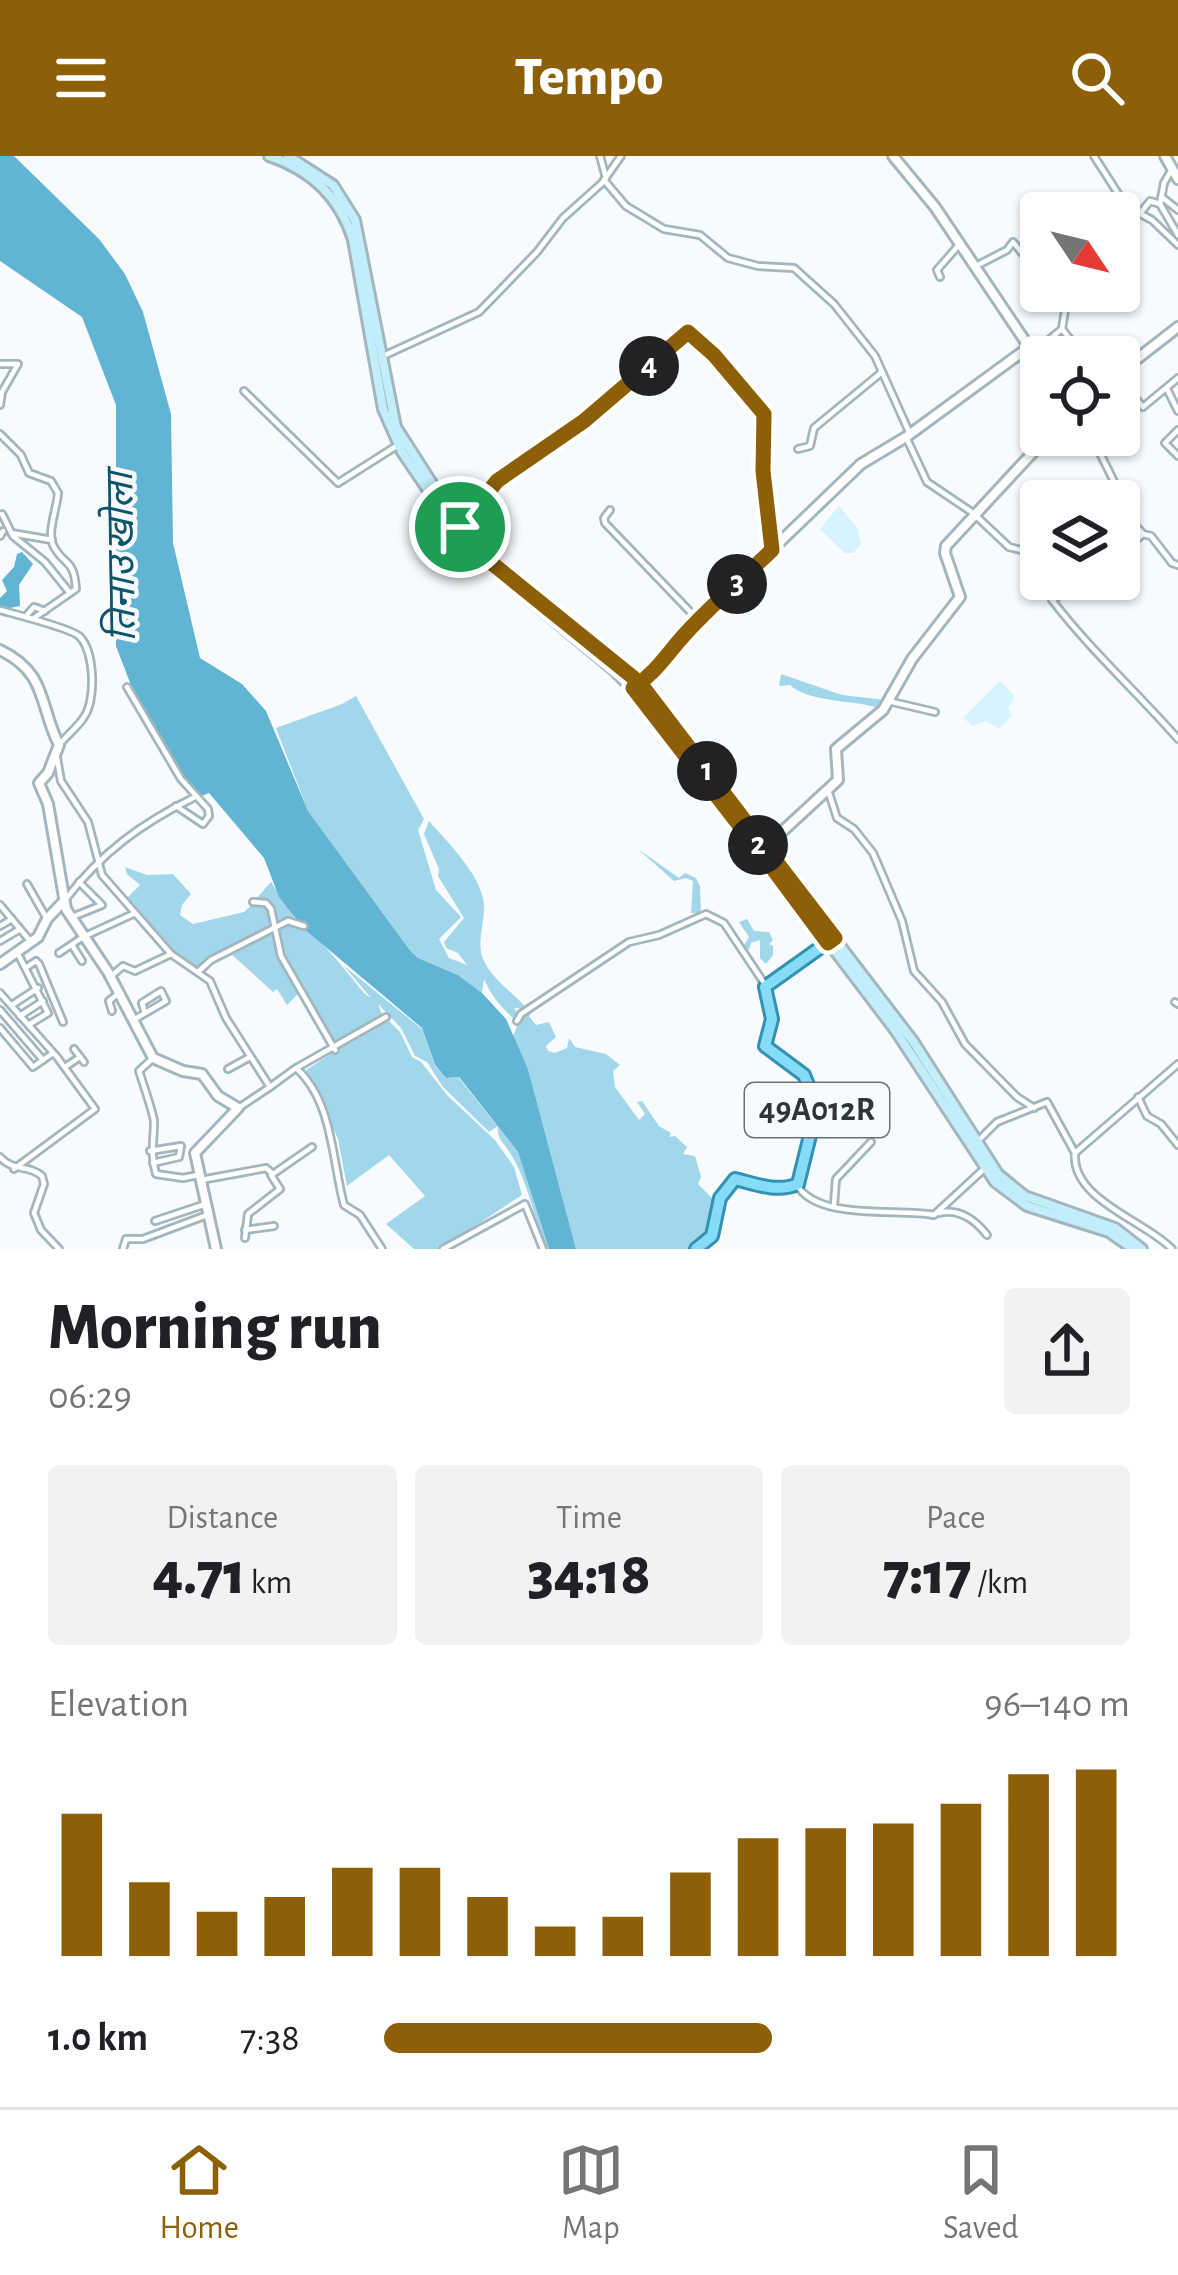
<!DOCTYPE html>
<html lang="en">
<head>
<meta charset="utf-8">
<style>
	:root { --surface:#fff; --page:#f2f2f2; --text:#202124; --muted:#757577; --line:#e0e0e0; --accent:#8d5f07 }
	body { margin:0; font-family:"Alegreya Sans","Noto Sans Devanagari",sans-serif; background:var(--page); color:var(--text); height:100vh; display:flex; flex-direction:column; font-size:45px; white-space:nowrap }
	* { box-sizing:border-box; margin:0 }
	p { font-size:39px; color:var(--muted) }
	.icon { flex:none; width:66px; height:66px; fill:none; stroke:currentColor; stroke-width:2; stroke-linecap:round; stroke-linejoin:round }
	.map { position:relative; height:1093px; overflow:hidden }
	.panel { display:flex; flex-direction:column; background:var(--surface); flex:1 }
	.panel>* { flex:none }
	.needle { width:78px; rotate:125deg }
	.fabs { position:absolute; left:1020px; top:36px; display:grid; gap:24px }
	.fabs a { display:grid; place-items:center; width:120px; height:120px; border-radius:12px; background:var(--surface); box-shadow:0 3px 9px #0004; font-size:60px }
	.pin { position:absolute; display:grid; place-items:center; width:102px; height:102px; color:#fff; margin:-51px; border:6px solid #fff; border-radius:50%; box-shadow:0 3px 12px #0007 }
	.km { position:absolute; width:60px; height:60px; margin:-30px; border-radius:50%; background:#222; color:#fff; font-size:33px; line-height:60px; text-align:center }
	.round { display:grid; place-items:center; flex:none; width:126px; height:126px; border-radius:12px; background:var(--page) }
	.overview { display:flex; align-items:center; justify-content:space-between; height:204px; padding:0 48px }
	h1 { font-size:66px; font-weight:800; line-height:90px }
	.metrics { display:grid; grid-template-columns:repeat(3,1fr); gap:18px; height:204px; padding:12px 48px }
	.metrics div { display:grid; align-content:center; border-radius:12px; background:var(--page); text-align:center }
	.metrics b { font-size:60px; font-weight:800 }
	.metrics small { font-size:33px; font-weight:400 }
	.metrics p { font-size:33px }
	.chart { height:336px; padding:24px 48px }
	.chart p { display:flex; justify-content:space-between }
	.chart svg { width:100%; height:216px; margin-top:12px; stroke:var(--accent); stroke-width:6 }
	ul { padding:0 48px; list-style:none; font-size:39px }
	li { display:grid; grid-template-columns:192px 144px 1fr; align-items:center; height:90px }
	li i { height:30px; border-radius:15px; background:var(--accent) }
	header { display:flex; justify-content:space-between; align-items:center; height:156px; padding:0 48px; background:var(--accent); color:#fff; font-size:54px; font-weight:800 }
	.tab-bar { display:flex; justify-content:space-around; align-items:center; height:168px; border-top:3px solid var(--line); background:var(--surface); font-size:33px; color:var(--muted) }
	.tab-bar a { display:grid; justify-items:center; gap:6px }
	.tab-bar .active { color:var(--accent) }
	.map>svg:first-child { display:block }
	.built { fill:#d7f3ff }
	.green { fill:#a2d6eb }
	.water { fill:#62b4d3 }
	.lines { fill:none; stroke-linecap:round; stroke-linejoin:round }
	.stream { stroke:#62b4d3; stroke-width:3 }
	.minor-casing { stroke:#a3b6bd; stroke-width:10 }
	.tertiary-casing { stroke:#a3b6bd; stroke-width:14 }
	.secondary-casing { stroke:#a3b6bd; stroke-width:14 }
	.primary-casing { stroke:#3392b1; stroke-width:16 }
	.minor { stroke:#fff; stroke-width:4.5 }
	.tertiary { stroke:#fff; stroke-width:8 }
	.secondary { stroke:#c2edfb; stroke-width:8 }
	.primary { stroke:#86dcf7; stroke-width:10 }
	.route-casing { stroke:#fff; stroke-width:24 }
	.route { stroke:#8d5f07; stroke-width:15 }
	.labels { text-anchor:middle; dominant-baseline:central; stroke-width:9; stroke-linejoin:round; paint-order:stroke }
	.shield { fill:#f7fbfd; stroke:#6a7073; stroke-width:3 }
	.shield-label { font-size:33px; font-weight:bold; fill:#2e3538 }
	.water-label { font-size:39px; font-style:italic; fill:#0f546a; stroke:#f7fbfd }
</style>
</head>
<body>
<header><svg class="icon" aria-label="menu" viewBox="0 0 24 24"><path d="M4 6h16M4 12h16M4 18h16"/></svg>Tempo<svg class="icon" aria-label="search" viewBox="0 0 24 24"><circle cx="10" cy="10" r="6"/><path d="M15 15l6 6"/></svg></header>
<div class="map">
<svg width="1178" height="1093" viewBox="0 0 1178 1093">
	<rect width="100%" height="100%" fill="#f7fbfd"/>
	<g class="built">
		<path d="M839,350L858,373L861,388L853,397H845L820,373Z"/>
		<path d="M1000,525L1012,537L1014,543L1008,552L1012,559L999,573L986,565L973,570L963,562Z"/>
	</g>
	<g class="green">
		<path d="M781,518L842,539L886,544L875,551C851,544 808,546 790,529L779,530Z"/>
		<path d="M356,540L424,663L418,674L436,734L461,761L439,783L449,802L467,809L458,797L446,792L444,786L464,762L438,720L439,713L424,678L429,665C448,687 487,724 484,755C483,771 477,787 483,803C492,824 514,837 527,853L514,852L518,858L515,864C503,853 491,840 484,823L482,837L458,819L418,802L409,793L308,655L276,572L342,548Z"/>
		<path d="M638,693L679,722L685,717L696,722L700,730L701,758L691,757L693,725L686,722L674,725Z"/>
		<path d="M125,711L147,719L173,718L191,738L182,749L180,759L193,768L244,756L254,747L268,750L278,795L300,836L287,849L277,833L273,836L229,796L197,814C168,794 147,771 126,743L140,729L127,718Z"/>
		<path d="M271,726L294,761L289,764C321,778 343,813 366,839L371,842L343,809L422,873L435,910L446,922L458,921L518,996L549,1093H545C535,1062 527,1023 510,997C503,985 497,984 498,970L489,976L443,931L427,906L415,900L401,872L378,848L383,861L333,893L284,806L274,754L266,746L255,744Z"/>
		<path d="M747,763L754,775L769,776L773,784L769,788L773,790V799L766,808L760,802V784L751,787L749,794L743,791L749,781L739,766Z"/>
		<path d="M536,849L529,860L536,869L549,866L556,881L546,890L548,895L555,897L567,892L569,882L575,891L606,898L620,909L613,915L615,931L639,964L645,958L637,946L642,945L659,970L671,977L669,981L675,980L687,991L683,998L695,1000L701,1021L698,1028L714,1044L712,1076L689,1093H576L528,913L513,880L522,859Z"/>
		<path d="M386,862L400,876L412,901L421,906L447,939L495,984L514,1011L522,1039L440,1093H414L386,1068L425,1040L389,999L347,1030L338,983L306,914Z"/>
	</g>
	<g class="water">
		<path d="M0,0H14L99,83L125,118L143,156L171,258L173,387L200,502L242,528L266,555L308,655L409,793L418,802L458,819L482,837L506,863L528,913L576,1093H549L518,996L459,921L446,922L435,909L422,872L303,772L279,741L264,702L209,637L197,642L145,566L116,490V249L82,161L0,105Z"/>
		<path d="M22,396L33,408L19,429L20,450L0,454V442L7,435L2,424L14,411L17,398Z"/>
	</g>
	<g class="lines">
		<g class="stream">
			<path d="M323,26L336,41"/>
			<path d="M384,236L388,256"/>
			<path d="M902,877L929,920"/>
		</g>
		<g class="minor-casing">
			<g id="minor">
				<path d="M600,0L606,22"/>
				<path d="M1094,0L1126,50L1152,64L1178,89"/>
				<path d="M1172,13L1164,27L1160,48L1178,79"/>
				<path d="M604,24L626,50L664,73L700,79L728,102L758,110L794,112L834,148L875,200L910,278"/>
				<path d="M1163,42L1178,54"/>
				<path d="M1142,55L1150,45L1160,48"/>
				<path d="M976,110L1007,94L1013,86L1041,120"/>
				<path d="M940,121L937,114L958,90"/>
				<path d="M1052,135L1065,154L1062,173L1084,201"/>
				<path d="M1034,196L1062,173"/>
				<path d="M381,201L479,156L537,96L563,62L602,27L621,0"/>
				<path d="M0,208H18L2,236L0,249"/>
				<path d="M1119,223L1143,251L1178,222"/>
				<path d="M1167,233L1178,255"/>
				<path d="M244,235L338,327L398,289"/>
				<path d="M1178,274L1165,287L1178,300"/>
				<path d="M0,278L21,299L29,317L51,325L58,337C57,352 47,376 53,389C63,410 74,401 76,433L34,462"/>
				<path d="M1091,279L1136,370L1143,378L1151,380L1172,407L1178,409"/>
				<path d="M906,281L927,326L973,357L1009,391L1041,399"/>
				<path d="M798,293L810,290L814,272L882,216"/>
				<path d="M610,354L604,362L605,367L699,465"/>
				<path d="M2,358L13,380L45,406L70,437"/>
				<path d="M461,371L497,325L584,265L690,176L763,255L764,326L773,394"/>
				<path d="M11,377L52,384"/>
				<path d="M0,380L3,375"/>
				<path d="M1119,399L1143,378"/>
				<path d="M1088,423L1052,444C1091,495 1137,536 1178,583"/>
				<path d="M0,454C14,458 70,472 79,480C95,495 96,545 84,561C78,571 66,580 59,589"/>
				<path d="M27,459L34,451L45,455"/>
				<path d="M127,531L181,623L208,653L209,660L203,668L176,650"/>
				<path d="M888,545L935,556"/>
				<path d="M57,602L61,625L88,666L102,719L171,798L210,825L226,862L270,931L296,912C333,945 332,1005 344,1049L360,1059L382,1093"/>
				<path d="M828,634L837,662L854,673L873,697L902,765L914,815L942,846L965,888L1017,941L1034,952"/>
				<path d="M27,728L47,763"/>
				<path d="M65,744C102,696 142,667 195,641"/>
				<path d="M253,746L266,747L271,753L281,800L335,894"/>
				<path d="M0,749L31,786"/>
				<path d="M72,761L102,749L79,726"/>
				<path d="M0,770L12,763"/>
				<path d="M0,785L20,773"/>
				<path d="M72,789L82,805"/>
				<path d="M17,796L48,857L30,868"/>
				<path d="M59,797L83,781L133,758"/>
				<path d="M27,811L36,805L39,808L63,866"/>
				<path d="M199,815L211,804L288,765L304,770"/>
				<path d="M110,821L123,810L135,815L171,798"/>
				<path d="M0,837L57,901L95,953L14,1013"/>
				<path d="M1175,846L1178,848"/>
				<path d="M12,849L38,832"/>
				<path d="M0,854L43,904"/>
				<path d="M112,855L109,845L119,837"/>
				<path d="M20,860L43,845"/>
				<path d="M135,863L166,845L161,835L142,847L145,857"/>
				<path d="M517,865L521,858L629,786L659,779L706,758L724,767L766,830"/>
				<path d="M0,872L33,911L53,897"/>
				<path d="M74,893L84,906"/>
				<path d="M151,904L139,915C142,924 153,957 154,965C154,987 150,996 156,1018L183,1022L198,1019"/>
				<path d="M65,911L80,901"/>
				<path d="M298,911L386,861"/>
				<path d="M228,913L250,901"/>
				<path d="M1138,941L1147,960L1161,968L1178,989"/>
				<path d="M240,951L270,931"/>
				<path d="M979,984L997,966L1047,946L1075,997L1178,908"/>
				<path d="M150,995L181,990L179,1001L153,1007"/>
				<path d="M1075,997C1071,1044 1146,1065 1172,1093"/>
				<path d="M0,1001C13,1016 28,1008 42,1020L44,1028L34,1057L41,1074L59,1093"/>
				<path d="M201,1024L266,1012L273,1018L312,991"/>
				<path d="M797,1029C818,1065 898,1052 934,1059L985,1012"/>
				<path d="M834,1049L836,1023L871,986"/>
				<path d="M939,1057C959,1052 975,1064 987,1079"/>
				<path d="M155,1065L206,1048"/>
				<path d="M245,1074L274,1070"/>
				<path d="M245,1082L248,1058L280,1033L271,1019"/>
				<path d="M123,1093L126,1083H143L207,1059"/>
				<path d="M443,1093L525,1048L543,1093"/>
			</g>
		</g>
		<g class="tertiary-casing">
			<g id="tertiary">
				<path d="M893,0L935,51L1029,191"/>
				<path d="M1165,0L1178,23"/>
				<path d="M1119,217L1178,171"/>
				<path d="M0,494C48,517 39,550 59,589L48,617L39,627L48,648L66,753L108,816L153,902L183,915L202,918L218,940L238,952L195,997L216,1093"/>
				<path d="M638,528L655,516L684,478L861,308L906,281L1029,191L1041,206"/>
				<path d="M757,689L772,685L838,624L836,593L883,554L912,503L960,441L945,397L946,390L1049,279"/>
				<path d="M0,808L38,781L47,763L63,746"/>
			</g>
		</g>
		<g class="secondary-casing">
			<g id="secondary">
				<path d="M269,0C311,14 340,41 353,84L383,253L402,296L468,393L614,514L649,550L895,874L995,1026L1027,1050L1109,1076L1133,1093"/>
				<path d="M288,0L333,29L355,64L396,271L458,368L489,405L640,527"/>
				<path d="M639,527L913,885L998,1018L1025,1040L1115,1072L1142,1093"/>
			</g>
		</g>
		<g class="primary-casing">
			<path id="primary" d="M696,1093L712,1080L720,1042L735,1023C755,1028 777,1037 798,1028L817,951L804,919L765,890L772,863L765,831L828,786"/>
		</g>
		<use href="#minor" class="minor"/>
		<use href="#tertiary" class="tertiary"/>
		<use href="#secondary" class="secondary"/>
		<use href="#primary" class="primary"/>
	</g>
	<g class="lines">
		<g class="route-casing">
			<path id="route" d="M460,371L489,405L640,527L761,686L756,690L828,787L835,782L762,687L756,690L743,674L633,532C657,516 668,496 687,476C714,447 744,421 772,394L763,315L764,258L714,199L688,176L584,265L497,325L460,371"/>
		</g>
		<use href="#route" class="route"/>
	</g>
	<g class="labels">
		<rect class="shield" x="745" y="927" width="144" height="54" rx="9"/>
		<g class="shield-label">
			<text x="817" y="954">49A012R</text>
		</g>
		<g class="water-label">
			<text transform="translate(122 401) rotate(-91)">तिनाउ खोला</text>
		</g>
	</g>
</svg>
<div class="fabs">
<a><svg class="needle" viewBox="-14 -14 28 28"><path d="M0-13l5 13h-10z" fill="#e53935"/><path d="M0 13l5-13h-10z" fill="#757577"/></svg></a>
<a><svg class="icon" aria-label="locate" viewBox="0 0 24 24"><circle cx="12" cy="12" r="6"/><path d="M12 2v4M12 18v4M2 12h4M18 12h4"/></svg></a>
<a><svg class="icon" aria-label="layers" viewBox="0 0 24 24"><path d="M12 4l9 5-9 5-9-5zM3 14l9 5 9-5"/></svg></a>
</div>
<div class="pin" style="left:460px;top:371px;background:#1e9e55"><svg class="icon" aria-label="arrive" viewBox="0 0 24 24"><path d="M6 21V4h12l-3 4 3 4H6"/></svg></div>
<b class="km" style="left:707px;top:615px">1</b>
<b class="km" style="left:758px;top:689px">2</b>
<b class="km" style="left:737px;top:428px">3</b>
<b class="km" style="left:649px;top:210px">4</b>
</div>
<section class="panel">
<div class="overview"><div><h1>Morning run</h1><p>06:29</p></div><a class="round"><svg class="icon" aria-label="share" viewBox="0 0 24 24"><path d="M12 15V3M7 8l5-5 5 5M5 13v7h14v-7"/></svg></a></div>
<div class="metrics">
<div><p>Distance</p><b>4.71<small> km</small></b></div>
<div><p>Time</p><b>34:18</b></div>
<div><p>Pace</p><b>7:17<small> /km</small></b></div>
</div>
<div class="chart"><p><span>Elevation</span>96–140 m</p>
<svg viewBox="0 0 160 44" preserveAspectRatio="none"><path d="M5 44V15M15 44V29M25 44V35M35 44V32M45 44V26M55 44V26M65 44V32M75 44V38M85 44V36M95 44V27M105 44V20M115 44V18M125 44V17M135 44V13M145 44V7M155 44V6"/></svg>
</div>
<ul>
<li><b>1.0 km</b>7:38<i style="width:52%"></i></li>
</ul>
</section>
<nav class="tab-bar">
<a class="active"><svg class="icon" aria-label="home" viewBox="0 0 24 24"><path d="M3 11l9-7 9 7M6 9v11h12V9"/></svg>Home</a>
<a><svg class="icon" aria-label="map" viewBox="0 0 24 24"><path d="M3 6l6-2 6 2 6-2v14l-6 2-6-2-6 2zM9 4v14M15 6v14"/></svg>Map</a>
<a><svg class="icon" aria-label="saved" viewBox="0 0 24 24"><path d="M7 4h10v16l-5-4-5 4z"/></svg>Saved</a>
</nav>
</body>
</html>
